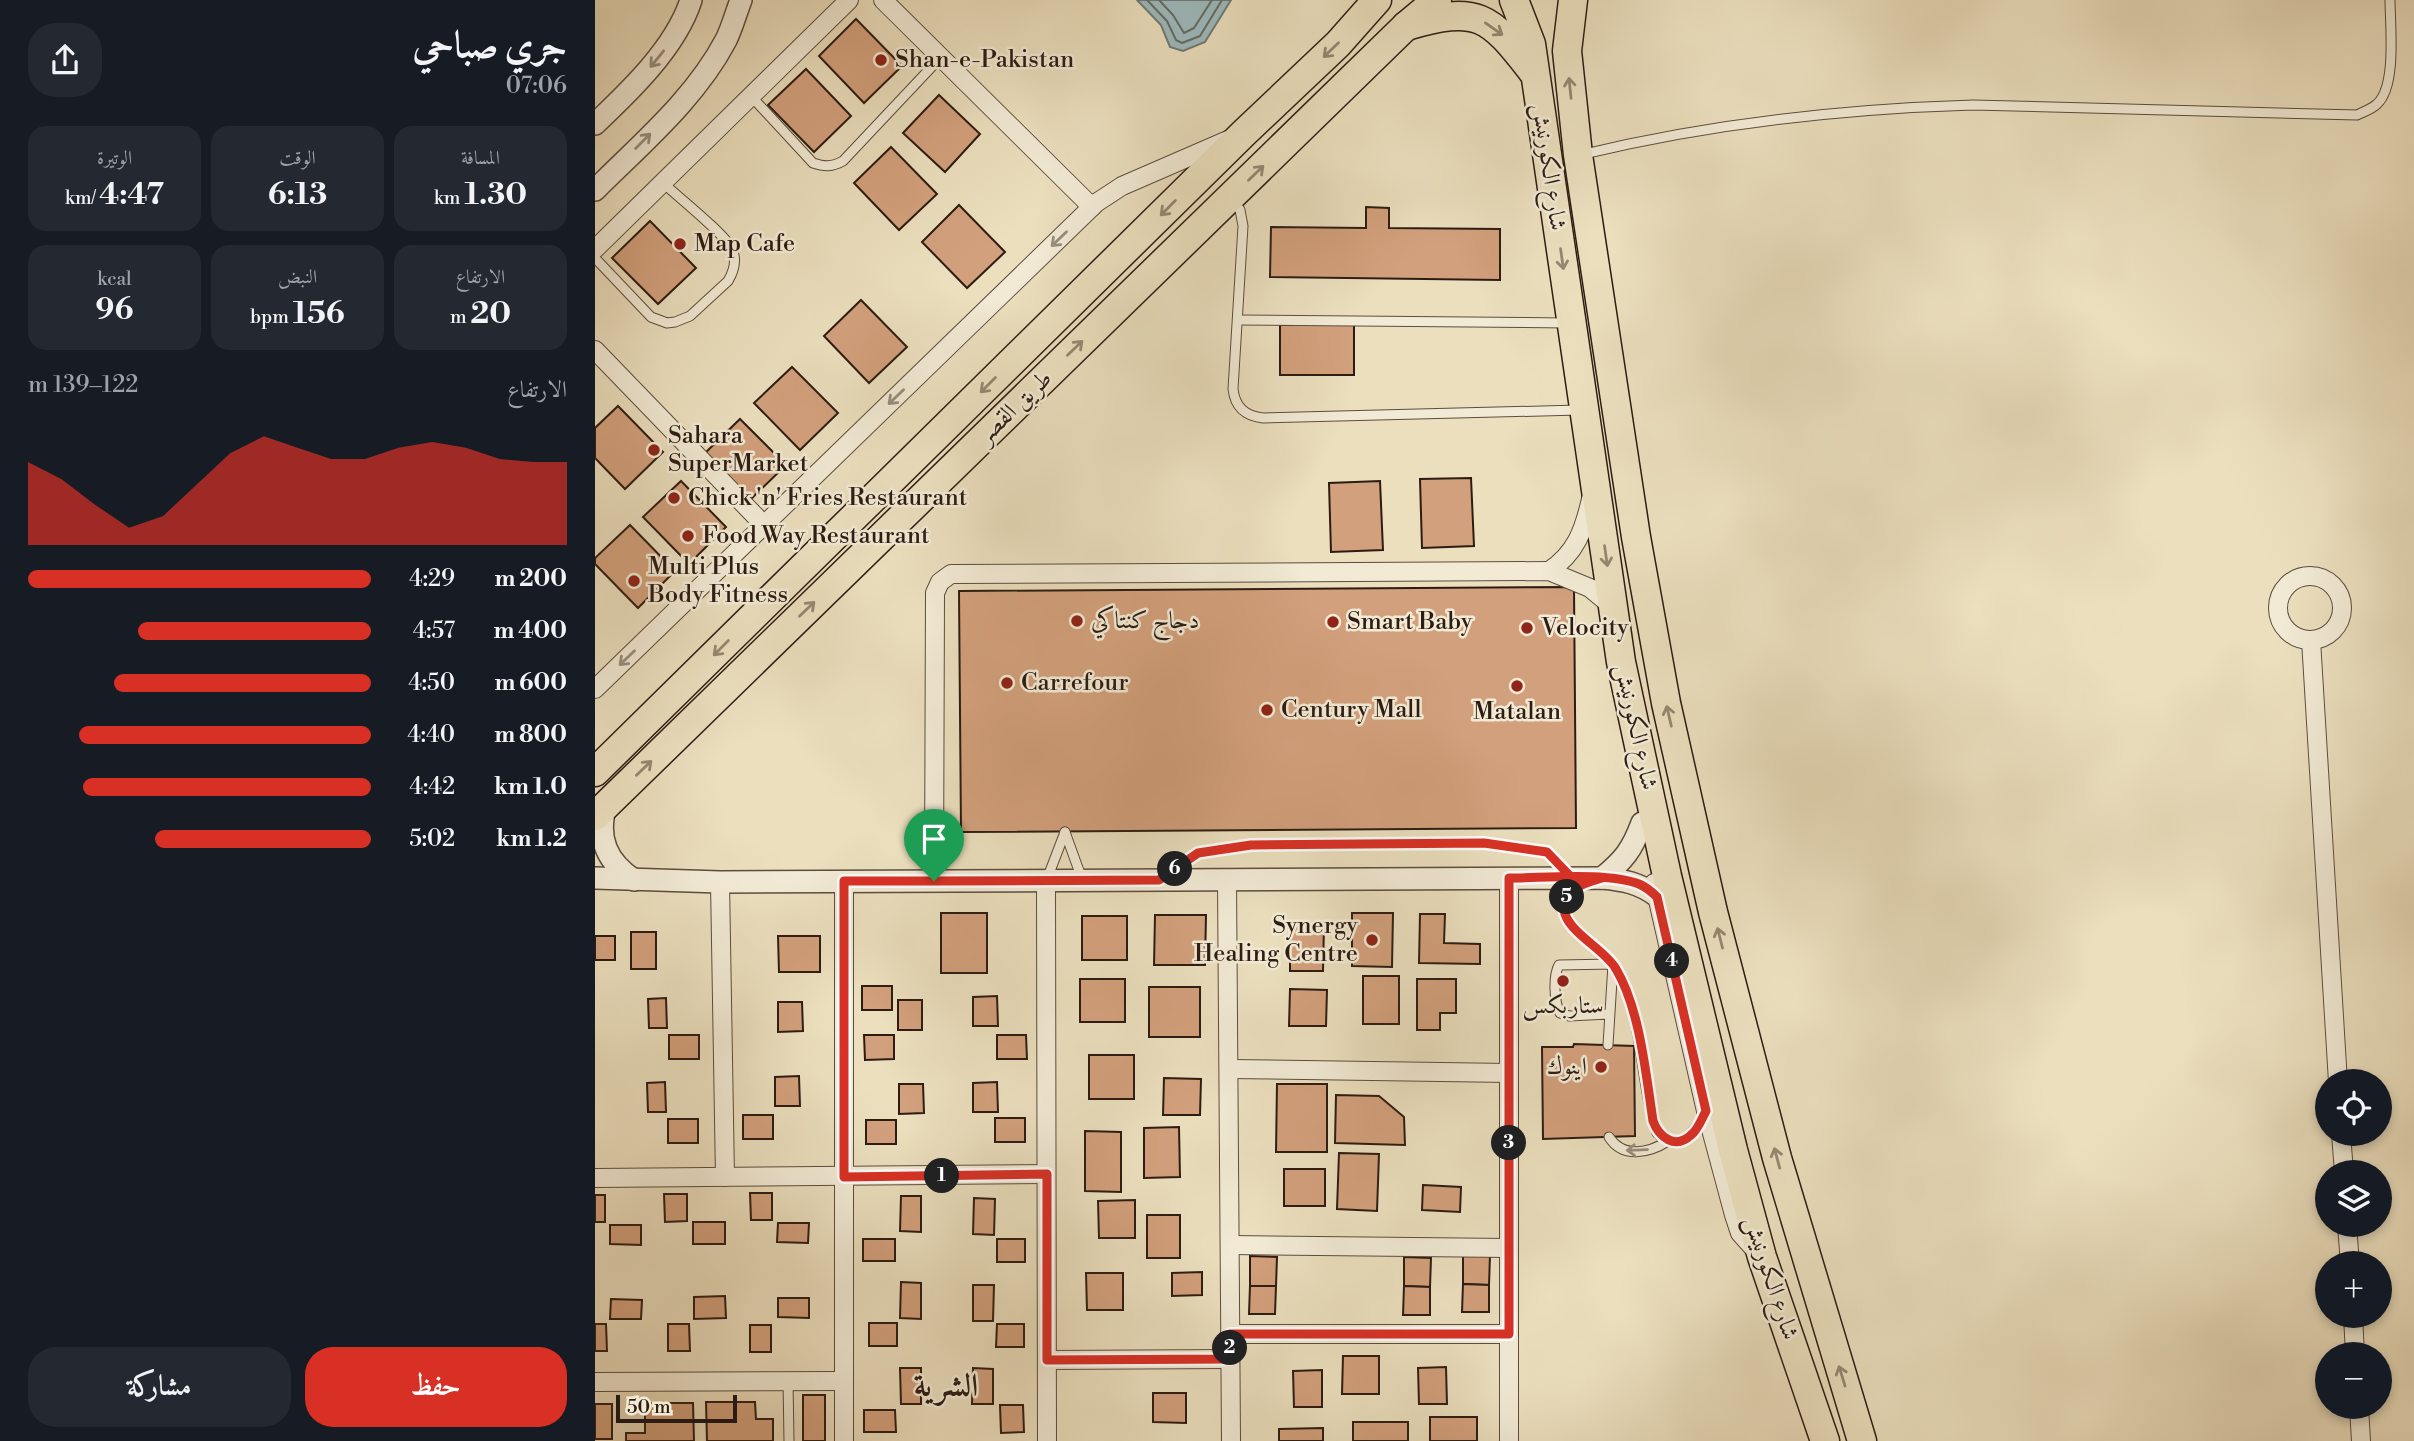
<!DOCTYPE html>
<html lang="ar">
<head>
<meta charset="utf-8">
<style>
	:root { --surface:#171b24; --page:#242831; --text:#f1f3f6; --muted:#9ea1a6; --accent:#d93025 }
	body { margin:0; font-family:"Libre Bodoni",Amiri,serif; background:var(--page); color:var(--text); direction:rtl; height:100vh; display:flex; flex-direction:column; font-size:26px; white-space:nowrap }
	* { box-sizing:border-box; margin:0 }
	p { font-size:23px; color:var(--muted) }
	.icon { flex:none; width:38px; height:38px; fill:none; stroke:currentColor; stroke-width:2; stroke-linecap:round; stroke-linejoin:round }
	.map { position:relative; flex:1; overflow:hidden; direction:ltr }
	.sheet { display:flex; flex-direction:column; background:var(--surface); width:595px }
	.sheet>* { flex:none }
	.controls { position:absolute; left:1720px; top:1069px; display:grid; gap:14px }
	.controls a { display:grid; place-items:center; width:77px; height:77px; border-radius:50%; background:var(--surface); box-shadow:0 4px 10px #0003; font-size:35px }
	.scale { position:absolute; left:21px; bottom:18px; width:121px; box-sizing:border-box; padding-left:7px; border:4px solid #2d1c13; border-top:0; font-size:19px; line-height:24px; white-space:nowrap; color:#2d1c13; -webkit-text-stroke:5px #f2ead5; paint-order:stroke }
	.pin { position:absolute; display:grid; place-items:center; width:60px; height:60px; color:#fff; margin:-72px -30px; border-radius:50% 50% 50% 0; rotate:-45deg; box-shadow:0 0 7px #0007 }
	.pin .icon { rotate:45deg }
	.km { position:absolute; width:35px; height:35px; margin:-18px; border-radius:50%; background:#222; color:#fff; font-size:19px; line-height:35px; text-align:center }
	.round { display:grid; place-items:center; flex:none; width:74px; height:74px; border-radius:28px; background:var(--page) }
	.head { display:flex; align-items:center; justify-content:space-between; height:119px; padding:0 28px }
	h1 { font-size:38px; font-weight:700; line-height:52px }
	.figures { display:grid; grid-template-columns:repeat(3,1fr); gap:10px; height:119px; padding:7px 28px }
	.figures div { display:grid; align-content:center; border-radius:18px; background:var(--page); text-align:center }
	.figures b { font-size:30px; font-weight:700 }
	.figures small { font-size:19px; font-weight:400 }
	.figures p { font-size:19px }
	.chart { height:196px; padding:14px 28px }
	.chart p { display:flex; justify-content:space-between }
	.chart svg { width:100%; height:126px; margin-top:7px; fill:var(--accent); opacity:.7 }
	.primary-button { display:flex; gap:14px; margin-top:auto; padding:14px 28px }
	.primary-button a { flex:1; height:80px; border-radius:28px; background:var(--accent); color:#fff; font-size:28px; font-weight:700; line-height:80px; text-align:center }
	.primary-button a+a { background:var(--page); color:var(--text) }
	ul { padding:0 28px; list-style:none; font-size:23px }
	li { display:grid; grid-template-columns:112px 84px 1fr; align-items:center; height:52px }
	li i { height:18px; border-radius:9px; background:var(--accent) }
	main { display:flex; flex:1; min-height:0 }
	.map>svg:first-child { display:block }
	.water { fill:#9dbabc; stroke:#707b78; stroke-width:2 }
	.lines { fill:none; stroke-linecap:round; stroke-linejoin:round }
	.shore { stroke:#656b68; stroke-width:2 }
	.building { fill:#d2a07c; stroke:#2d1c13; stroke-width:2 }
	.service-casing { stroke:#5c4d3e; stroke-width:11 }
	.minor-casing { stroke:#5c4d3e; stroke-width:20 }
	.tertiary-casing { stroke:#5c4d3e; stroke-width:24 }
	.primary-casing { stroke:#2d1c13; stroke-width:31 }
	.trunk-casing { stroke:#2d1c13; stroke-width:31 }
	.service { stroke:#f2ead5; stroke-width:9 }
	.minor { stroke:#f2ead5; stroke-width:18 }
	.tertiary { stroke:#f2ead5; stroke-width:21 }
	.primary { stroke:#ebdfbe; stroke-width:28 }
	.trunk { stroke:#ebdfbe; stroke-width:28 }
	.oneway { stroke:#968771 }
	.oneway2 { stroke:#998d7e }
	.route-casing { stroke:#fff; stroke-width:14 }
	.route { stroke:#d93025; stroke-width:9 }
	.poi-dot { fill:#8f2418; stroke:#f2ead5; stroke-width:2.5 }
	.labels { text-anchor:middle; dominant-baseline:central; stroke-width:5; stroke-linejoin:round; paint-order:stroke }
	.poi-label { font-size:24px; fill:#2d1c13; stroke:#f2ead5; text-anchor:start }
	.street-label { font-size:24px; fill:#2d1c13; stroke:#f2ead5 }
	.district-label { font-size:32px; font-weight:bold; fill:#2d1c13; stroke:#f2ead5 }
</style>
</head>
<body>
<main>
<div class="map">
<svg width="1819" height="1441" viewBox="0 0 1819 1441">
	<rect width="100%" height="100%" fill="#ebdfbe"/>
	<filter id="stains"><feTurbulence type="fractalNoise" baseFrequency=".00286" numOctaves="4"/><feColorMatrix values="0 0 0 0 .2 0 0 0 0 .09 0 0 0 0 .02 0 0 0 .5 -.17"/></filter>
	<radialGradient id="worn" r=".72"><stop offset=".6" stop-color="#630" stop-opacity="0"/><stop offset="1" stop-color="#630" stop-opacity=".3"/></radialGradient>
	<path class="water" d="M542,0H636L610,42L588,51L575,47L566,25Z"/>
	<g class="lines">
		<g class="shore">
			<path d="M552,0L572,21L581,40L587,43L605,36L627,0"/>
			<path d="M564,0L578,15L589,33L599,28L617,0"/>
		</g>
	</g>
	<g class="building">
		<path d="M261,19L307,66L269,103L224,56Z"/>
		<path d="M211,69L256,116L219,152L173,105Z"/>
		<path d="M344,95L385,134L350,172L308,133Z"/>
		<path d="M296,147L342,194L304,230L259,183Z"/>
		<path d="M364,205L410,252L372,288L327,242Z"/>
		<path d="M771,207L794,208V228L905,229V280L675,277L676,227L771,228Z"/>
		<path d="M55,221L101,268L63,304L17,258Z"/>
		<path d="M266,300L312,347L274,383L229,336Z"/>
		<rect x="685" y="325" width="74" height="50"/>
		<path d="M197,367L243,413L205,450L159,403Z"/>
		<path d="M23,406L68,452L30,489L0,458V428Z"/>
		<path d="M145,419L191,465L153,502L108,455Z"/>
		<path d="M876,478L879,546L827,548L825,479Z"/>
		<path d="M86,481L131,527L94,564L48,517Z"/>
		<path d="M785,481L788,550L736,552L734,483Z"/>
		<path d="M35,525L80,571L43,608L0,564V558Z"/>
		<path d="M979,587L981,828L366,832L364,591Z"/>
		<rect x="346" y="913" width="46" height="60"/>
		<path d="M757,913H798L797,967L757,966Z"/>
		<path d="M825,914H850L849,943L885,944V964L824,963Z"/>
		<path d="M560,915H611L610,965H559Z"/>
		<rect x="487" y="916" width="45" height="44"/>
		<path d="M695,924H729L728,971H695Z"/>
		<rect x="36" y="932" width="25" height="37"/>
		<rect x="0" y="936" width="20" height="24"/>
		<path d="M183,936H225V972H184Z"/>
		<rect x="768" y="976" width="36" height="48"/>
		<rect x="485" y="979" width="45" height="43"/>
		<path d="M822,979H861V1013H845V1030H822Z"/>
		<rect x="267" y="986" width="30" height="24"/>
		<rect x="554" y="987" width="51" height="50"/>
		<path d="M695,989L732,990L731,1026H694Z"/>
		<path d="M402,996L403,1026H378V997Z"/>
		<path d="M71,998L72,1028H54L53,999Z"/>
		<rect x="303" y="1000" width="24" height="30"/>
		<path d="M183,1002H207L208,1031L183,1032Z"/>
		<rect x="74" y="1035" width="30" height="24"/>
		<path d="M269,1035H299V1059L270,1060Z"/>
		<path d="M402,1035H431L432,1059H402Z"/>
		<path d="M979,1044L1039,1046L1040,1136L948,1139L947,1047H978Z"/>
		<rect x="494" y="1055" width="45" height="44"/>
		<path d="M204,1076L205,1106H180V1077Z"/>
		<path d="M569,1078L606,1079L605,1115H568Z"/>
		<path d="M70,1082L71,1112H53L52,1083Z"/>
		<path d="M402,1082L403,1112H378V1083Z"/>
		<path d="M304,1084H328L329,1113L304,1114Z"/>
		<path d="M682,1084H732V1152H681Z"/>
		<path d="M741,1095L784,1096L809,1117L810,1145L740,1143Z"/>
		<rect x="148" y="1115" width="30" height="24"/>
		<rect x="400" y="1118" width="30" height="24"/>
		<rect x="73" y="1119" width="30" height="24"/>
		<rect x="271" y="1120" width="30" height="24"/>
		<path d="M584,1127L585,1177L549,1178V1128Z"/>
		<path d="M490,1131L526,1132V1192L490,1191Z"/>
		<path d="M744,1153L784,1154L782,1211L742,1209Z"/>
		<rect x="689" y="1169" width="41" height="37"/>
		<path d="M828,1185L866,1187L865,1212L827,1210Z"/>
		<path d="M155,1193H177V1220H156Z"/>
		<path d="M69,1194H92V1221L70,1222Z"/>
		<rect x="0" y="1195" width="10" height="27"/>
		<path d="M306,1196H326V1232L305,1231Z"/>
		<path d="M379,1198L400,1199L399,1235L378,1234Z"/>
		<path d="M540,1200V1238H504L503,1201Z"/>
		<rect x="552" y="1215" width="33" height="43"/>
		<rect x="98" y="1222" width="32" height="22"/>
		<path d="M183,1223H214L213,1243L182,1242Z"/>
		<path d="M15,1225H46V1245L15,1244Z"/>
		<rect x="268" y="1239" width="32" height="22"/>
		<rect x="402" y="1239" width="28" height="23"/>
		<path d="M868,1255H895L894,1285L868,1284Z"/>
		<path d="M655,1256L682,1257L681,1286H655Z"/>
		<path d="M809,1257L836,1258L835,1287L809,1286Z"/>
		<path d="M607,1272V1295L577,1296V1273Z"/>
		<path d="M491,1273H528V1310H492Z"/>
		<path d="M306,1282L326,1283V1319L305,1318Z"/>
		<path d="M868,1284L894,1285V1312H867Z"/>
		<path d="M378,1285H399L398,1321H378Z"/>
		<path d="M655,1286H681L680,1314H654Z"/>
		<path d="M809,1286L835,1287V1315H808Z"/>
		<path d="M130,1296L131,1318L99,1319V1297Z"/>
		<path d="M183,1298H214V1318L183,1317Z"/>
		<path d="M16,1299L47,1300L46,1319H15Z"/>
		<rect x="274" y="1323" width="28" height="23"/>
		<path d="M0,1324H11L12,1351H0Z"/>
		<path d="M73,1324H94L95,1351H73Z"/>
		<path d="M402,1324H429V1347H401Z"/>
		<rect x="155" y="1325" width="21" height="27"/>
		<path d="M748,1356H784V1394H747Z"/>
		<path d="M851,1367L852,1404H824L823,1368Z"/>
		<path d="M305,1368H326V1404H306Z"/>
		<path d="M378,1368L398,1369V1404H377Z"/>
		<path d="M727,1370V1407H699L698,1371Z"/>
		<path d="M558,1393H591V1423L558,1422Z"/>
		<rect x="208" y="1395" width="22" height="46"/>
		<path d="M111,1402H160L161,1419H178V1441H112Z"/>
		<path d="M50,1403H98L99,1441H31V1433H50Z"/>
		<rect x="0" y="1404" width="17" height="35"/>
		<path d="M405,1405H428L429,1432L406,1433Z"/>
		<path d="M269,1410H300L301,1432H269Z"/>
		<rect x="835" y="1417" width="47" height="24"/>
		<rect x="758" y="1422" width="55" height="19"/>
		<path d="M728,1428V1441H684V1429Z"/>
	</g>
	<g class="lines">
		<g class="service-casing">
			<g id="service">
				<path d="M155,95L218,163C230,167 237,167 248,161L346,57"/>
				<path d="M985,155C1113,124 1247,109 1378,105L1762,115C1768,112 1777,109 1782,104C1802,86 1795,25 1795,0"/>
				<path d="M637,199L645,210L648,226L638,389C640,407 650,416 668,418L984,410"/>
				<path d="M0,258L56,317L72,323L80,322L95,316L133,281C139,271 142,260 137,249C130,234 82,196 67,182"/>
				<path d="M643,320L973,323"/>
				<path d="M470,832L487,879"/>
				<path d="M571,875L603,853L656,845L889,843L952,852L973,874"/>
				<path d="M452,879L470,832"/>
				<path d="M988,884C933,910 1010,946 1023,971C1049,1022 1044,1080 1062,1133C1088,1152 1097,1134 1110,1113"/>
				<path d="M1013,1045L1018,964L964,965C958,976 959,1002 965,1013L974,1016L1014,1014"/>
				<path d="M1014,1137C1028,1159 1054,1153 1073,1141"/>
				<path d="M193,1381L194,1441"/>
			</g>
		</g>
		<g class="minor-casing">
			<g id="minor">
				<path d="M288,0L497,207"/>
				<path d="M0,249L254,0"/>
				<path d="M0,350L169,525"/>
				<path d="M954,571C981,553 989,530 996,499"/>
				<circle cx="1715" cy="608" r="32"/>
				<path d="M1716,640L1743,1082"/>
				<path d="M0,689L501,203L527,186L633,140"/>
				<path d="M914,879V1441"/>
				<path d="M632,880L636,1441"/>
				<path d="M339,881L340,593L345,582L356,574L954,571L995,588L1018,607"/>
				<path d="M451,881L452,1441"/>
				<path d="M125,882L130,1177"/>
				<path d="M1059,883L1111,1111L1139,1215L1145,1233L1162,1252"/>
				<path d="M634,1069L914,1073"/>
				<path d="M1746,1134L1749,1172"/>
				<path d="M0,1178L451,1174"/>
				<path d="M1752,1225L1755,1264"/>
				<path d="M635,1245L914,1248"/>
				<path d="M1758,1316L1760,1354"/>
				<path d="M635,1334H914"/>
				<path d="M452,1360L635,1359"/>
				<path d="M0,1382L249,1381"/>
				<path d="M1764,1407L1766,1441"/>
				<path d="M249,1441V881"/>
			</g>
		</g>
		<g class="tertiary-casing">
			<g id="tertiary">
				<path d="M0,124C35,91 81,47 96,0"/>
				<path d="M0,190C46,144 100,99 131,40C137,28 141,13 146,0"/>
				<path d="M11,805C1,838 12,862 39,880"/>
				<path d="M0,878L125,882L1007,878C1029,880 1044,883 1062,896"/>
				<path d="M1007,878C1029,860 1037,850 1047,823"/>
			</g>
		</g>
		<g class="primary-casing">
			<g id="primary">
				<path d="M0,772L649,133L743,44L782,0"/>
				<path d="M0,816L811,26L842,0"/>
			</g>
		</g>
		<g class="trunk-casing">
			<g id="trunk">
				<path d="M919,0L936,44L1026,662L1072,876L1138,1150L1167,1257L1230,1441"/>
				<path d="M978,0L972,51L983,155L1041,537L1071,703L1118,912L1182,1158L1267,1441"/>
				<path d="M811,26C883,5 894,15 938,72"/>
			</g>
		</g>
		<use href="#service" class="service"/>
		<use href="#minor" class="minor"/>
		<use href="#tertiary" class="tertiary"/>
		<use href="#primary" class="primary"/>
		<use href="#trunk" class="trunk"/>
	</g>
	<defs><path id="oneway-shaft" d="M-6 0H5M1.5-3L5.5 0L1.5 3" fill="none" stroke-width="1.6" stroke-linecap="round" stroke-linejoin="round" transform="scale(1.75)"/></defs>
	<g class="oneway">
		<use href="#oneway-shaft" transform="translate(899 29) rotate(35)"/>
		<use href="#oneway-shaft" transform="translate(736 50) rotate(136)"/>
		<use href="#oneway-shaft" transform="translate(975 88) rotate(-96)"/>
		<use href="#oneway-shaft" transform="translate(661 173) rotate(-44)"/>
		<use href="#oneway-shaft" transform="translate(573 208) rotate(135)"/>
		<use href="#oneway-shaft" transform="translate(967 259) rotate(82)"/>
		<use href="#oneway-shaft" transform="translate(480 348) rotate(-44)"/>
		<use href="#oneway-shaft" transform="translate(393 385) rotate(135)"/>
		<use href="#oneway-shaft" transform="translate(1011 556) rotate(82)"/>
		<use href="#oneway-shaft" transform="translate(212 609) rotate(-44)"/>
		<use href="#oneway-shaft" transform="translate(126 648) rotate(135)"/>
		<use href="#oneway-shaft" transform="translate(1074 716) rotate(-103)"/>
		<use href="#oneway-shaft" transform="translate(49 768) rotate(-44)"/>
		<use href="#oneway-shaft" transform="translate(1125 938) rotate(-104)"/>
		<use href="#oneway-shaft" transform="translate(1182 1158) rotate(-105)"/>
		<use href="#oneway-shaft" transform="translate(1247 1376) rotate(-107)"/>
	</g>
	<g class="oneway2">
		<use href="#oneway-shaft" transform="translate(62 59) rotate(129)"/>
		<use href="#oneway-shaft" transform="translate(48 141) rotate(-45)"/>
		<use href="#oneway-shaft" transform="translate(464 239) rotate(136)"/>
		<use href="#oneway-shaft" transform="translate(301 397) rotate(136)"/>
		<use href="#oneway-shaft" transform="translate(32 658) rotate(136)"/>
		<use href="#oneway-shaft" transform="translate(1042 1150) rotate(178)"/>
	</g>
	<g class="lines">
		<g class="route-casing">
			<path id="route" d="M339,881H249V1177L452,1174V1360L635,1359V1334H914V878C950,878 1012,872 1044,884C1051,887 1057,892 1062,897L1111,1111C1107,1118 1103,1130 1096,1135C1080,1150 1064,1137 1058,1121C1051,1075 1045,1009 1021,969C1010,949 971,932 969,909C968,888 991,883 1007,878H977L952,852L889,843L656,845L603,853L564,880L339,881"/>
		</g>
		<use href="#route" class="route"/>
	</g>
	<g class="poi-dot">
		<circle cx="286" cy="60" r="7"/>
		<circle cx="85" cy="244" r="7"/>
		<circle cx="59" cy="450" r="7"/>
		<circle cx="79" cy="498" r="7"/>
		<circle cx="93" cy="536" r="7"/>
		<circle cx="39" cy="581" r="7"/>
		<circle cx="482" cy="621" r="7"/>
		<circle cx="738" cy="622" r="7"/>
		<circle cx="932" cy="628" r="7"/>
		<circle cx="412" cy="683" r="7"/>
		<circle cx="922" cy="686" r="7"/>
		<circle cx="672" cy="710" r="7"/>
		<circle cx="777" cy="940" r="7"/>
		<circle cx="968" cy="981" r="7"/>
		<circle cx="1006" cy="1067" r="7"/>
	</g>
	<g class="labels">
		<g class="poi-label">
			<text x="300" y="60">Shan-e-Pakistan</text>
			<text x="99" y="244">Map Cafe</text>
			<text x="73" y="436">Sahara<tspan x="73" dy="28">SuperMarket</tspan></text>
			<text x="93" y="498">Chick 'n' Fries Restaurant</text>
			<text x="107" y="536">Food Way Restaurant</text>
			<text x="53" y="567">Multi Plus<tspan x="53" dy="28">Body Fitness</tspan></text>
			<text x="496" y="621">دجاج كنتاكي</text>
			<text x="752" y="622">Smart Baby</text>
			<text x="946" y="628">Velocity</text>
			<text x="426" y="683">Carrefour</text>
			<text x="686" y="710">Century Mall</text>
			<text x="922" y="712" text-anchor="middle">Matalan</text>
			<text x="763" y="926" text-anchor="end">Synergy<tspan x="763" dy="28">Healing Centre</tspan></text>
			<text x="968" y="1006" text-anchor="middle">ستاربكس</text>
			<text x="992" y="1067" text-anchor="end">اينوك</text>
		</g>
		<g class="street-label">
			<text transform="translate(954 167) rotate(82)">شارع الكورنيش</text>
			<text transform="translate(420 407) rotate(-44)">طريق القصر</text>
			<text transform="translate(1041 727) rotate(78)">شارع الكورنيش</text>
			<text transform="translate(1176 1278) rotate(72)">شارع الكورنيش</text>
		</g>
		<g class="district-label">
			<text x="351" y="1386">الشرية</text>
		</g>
	</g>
	<rect width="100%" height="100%" filter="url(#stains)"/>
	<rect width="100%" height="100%" fill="url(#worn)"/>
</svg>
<div class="controls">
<a><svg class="icon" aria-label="locate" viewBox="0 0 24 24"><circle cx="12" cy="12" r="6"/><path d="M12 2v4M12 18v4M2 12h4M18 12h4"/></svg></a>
<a><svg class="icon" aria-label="layers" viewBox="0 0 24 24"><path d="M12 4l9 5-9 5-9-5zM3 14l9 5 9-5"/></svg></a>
<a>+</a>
<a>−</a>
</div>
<div class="scale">50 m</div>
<div class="pin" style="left:339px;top:881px;background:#1e9e55"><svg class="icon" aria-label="arrive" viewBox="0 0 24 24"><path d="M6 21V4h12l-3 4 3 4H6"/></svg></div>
<b class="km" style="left:347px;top:1176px">1</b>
<b class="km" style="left:635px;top:1348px">2</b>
<b class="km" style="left:914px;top:1143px">3</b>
<b class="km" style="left:1077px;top:961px">4</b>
<b class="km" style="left:972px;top:897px">5</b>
<b class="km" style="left:580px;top:869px">6</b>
</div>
<section class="sheet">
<div class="head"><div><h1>جري صباحي</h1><p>07:06</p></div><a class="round"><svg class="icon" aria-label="share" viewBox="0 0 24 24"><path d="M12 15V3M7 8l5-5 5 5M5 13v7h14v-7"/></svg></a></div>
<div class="figures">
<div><p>المسافة</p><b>1.30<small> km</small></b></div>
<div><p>الوقت</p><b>6:13</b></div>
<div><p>الوتيرة</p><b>4:47<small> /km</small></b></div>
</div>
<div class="figures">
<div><p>الارتفاع</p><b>20<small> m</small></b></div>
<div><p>النبض</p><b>156<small> bpm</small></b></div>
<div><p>kcal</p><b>96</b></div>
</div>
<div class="chart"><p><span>الارتفاع</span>122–139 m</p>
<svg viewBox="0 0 160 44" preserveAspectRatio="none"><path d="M0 44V15L10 21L20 30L30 38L40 34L50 23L60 12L70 6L80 10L90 14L100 14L110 10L120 8L130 10L140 14L150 15L160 15V44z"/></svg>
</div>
<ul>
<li><b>200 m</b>4:29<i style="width:100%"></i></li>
<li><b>400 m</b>4:57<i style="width:68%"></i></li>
<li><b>600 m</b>4:50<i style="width:75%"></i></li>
<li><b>800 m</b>4:40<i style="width:85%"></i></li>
<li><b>1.0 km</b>4:42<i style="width:84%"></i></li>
<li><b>1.2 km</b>5:02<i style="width:63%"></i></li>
</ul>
<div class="primary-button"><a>حفظ</a><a>مشاركة</a></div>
</section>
</main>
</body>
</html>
